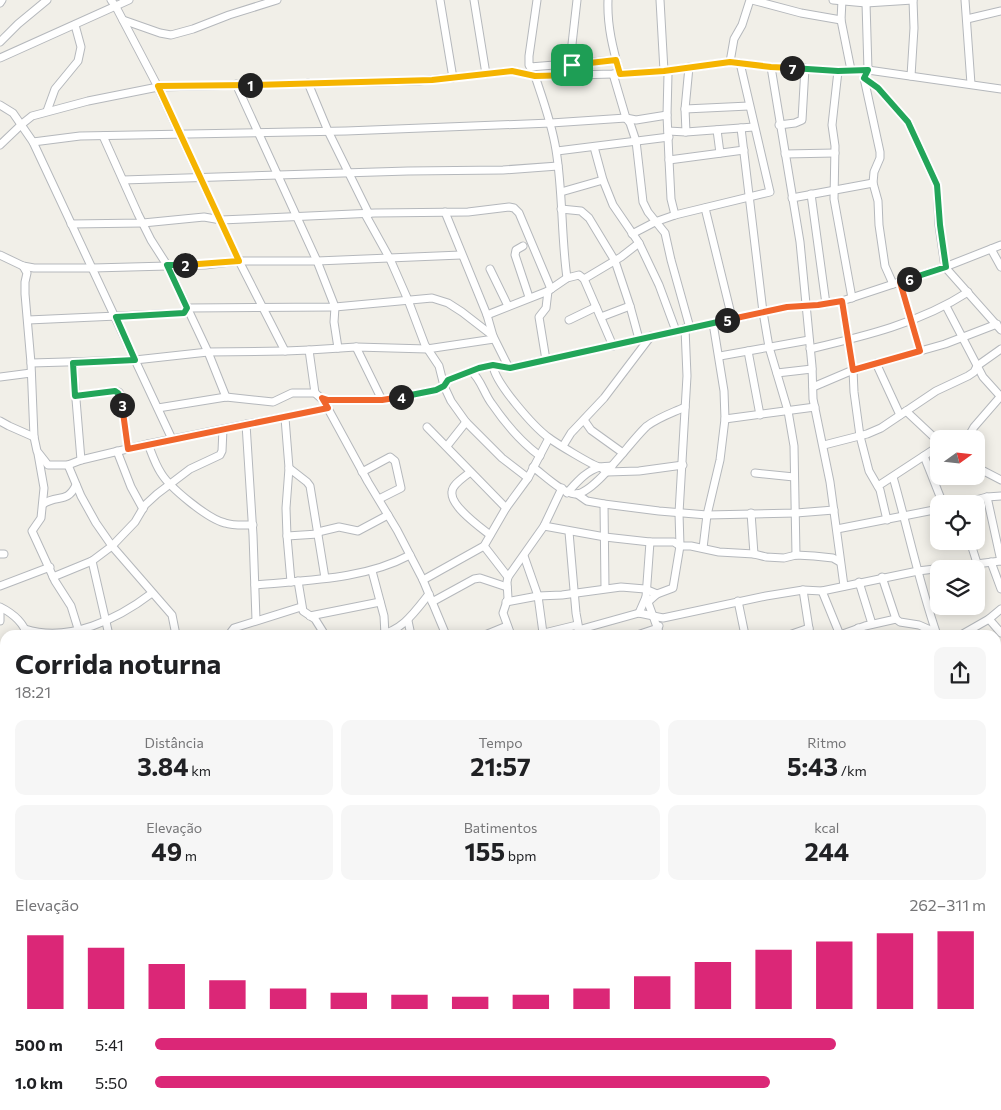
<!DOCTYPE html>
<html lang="pt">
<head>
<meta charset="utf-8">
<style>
	:root { --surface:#fff; --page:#f6f6f6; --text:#202124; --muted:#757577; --accent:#db2777 }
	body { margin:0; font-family:Commissioner,sans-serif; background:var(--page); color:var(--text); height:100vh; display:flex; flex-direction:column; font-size:19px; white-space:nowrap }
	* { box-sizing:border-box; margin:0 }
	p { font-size:16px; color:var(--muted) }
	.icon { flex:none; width:28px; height:28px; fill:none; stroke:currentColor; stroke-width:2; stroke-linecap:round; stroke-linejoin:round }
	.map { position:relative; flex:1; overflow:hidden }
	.side { position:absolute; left:0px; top:630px; width:1001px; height:480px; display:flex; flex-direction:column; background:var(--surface); border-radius:15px 15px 0 0; box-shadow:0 2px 12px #0003 }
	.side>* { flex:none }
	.needle { width:32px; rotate:75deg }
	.buttons { position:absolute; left:930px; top:430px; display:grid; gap:10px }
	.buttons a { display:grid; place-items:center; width:55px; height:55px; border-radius:10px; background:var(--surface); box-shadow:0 2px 12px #0003; font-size:25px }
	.pin { position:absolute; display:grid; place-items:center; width:42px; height:42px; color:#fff; margin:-21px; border-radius:10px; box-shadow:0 2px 8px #0006 }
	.km { position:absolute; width:25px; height:25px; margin:-12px; border-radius:50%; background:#222; color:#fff; font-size:14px; line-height:25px; text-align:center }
	.round { display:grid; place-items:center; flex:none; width:52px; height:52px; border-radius:10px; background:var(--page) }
	.summary { display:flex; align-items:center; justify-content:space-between; height:85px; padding:0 15px }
	h1 { font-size:28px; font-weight:700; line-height:38px }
	.stats { display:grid; grid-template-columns:repeat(3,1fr); gap:8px; height:85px; padding:5px 15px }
	.stats div { display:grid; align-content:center; border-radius:10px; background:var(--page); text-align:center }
	.stats b { font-size:25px; font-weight:700 }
	.stats small { font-size:14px; font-weight:400 }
	.stats p { font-size:14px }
	.chart { height:140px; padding:10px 15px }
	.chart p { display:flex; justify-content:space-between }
	.chart svg { width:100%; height:90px; margin-top:5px; stroke:var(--accent); stroke-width:6 }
	ul { padding:0 15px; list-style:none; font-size:16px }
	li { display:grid; grid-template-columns:80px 60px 1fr; align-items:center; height:38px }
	li i { height:12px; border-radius:6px; background:var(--accent) }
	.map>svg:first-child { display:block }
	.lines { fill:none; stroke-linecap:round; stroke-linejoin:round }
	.minor-casing { stroke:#b5b8bc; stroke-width:9 }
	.minor { stroke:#fff; stroke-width:7 }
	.split-1-casing { stroke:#fff; stroke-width:10 }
	.split-2-casing { stroke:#fff; stroke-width:10 }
	.split-3-casing { stroke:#fff; stroke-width:10 }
	.split-4-casing { stroke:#fff; stroke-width:10 }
	.split-5-casing { stroke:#fff; stroke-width:10 }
	.split-6-casing { stroke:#fff; stroke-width:10 }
	.split-7-casing { stroke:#fff; stroke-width:10 }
	.split-8-casing { stroke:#fff; stroke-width:10 }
	.split-1 { stroke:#f5b400; stroke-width:6 }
	.split-2 { stroke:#f5b400; stroke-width:6 }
	.split-3 { stroke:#22a559; stroke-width:6 }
	.split-4 { stroke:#f0652b; stroke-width:6 }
	.split-5 { stroke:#22a559; stroke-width:6 }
	.split-6 { stroke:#f0652b; stroke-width:6 }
	.split-7 { stroke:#22a559; stroke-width:6 }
	.split-8 { stroke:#f5b400; stroke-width:6 }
</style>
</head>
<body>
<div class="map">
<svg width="1001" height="1110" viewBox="0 0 1001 1110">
	<rect width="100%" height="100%" fill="#f1efe8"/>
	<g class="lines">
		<g class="minor-casing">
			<g id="minor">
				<path d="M111,0L116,7L158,87L239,261L285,351L309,350L315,393"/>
				<path d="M440,0L453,78"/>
				<path d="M474,0L486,74"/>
				<path d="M537,0L529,56V65L530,67L616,60"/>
				<path d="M608,0C607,26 613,49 620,74"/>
				<path d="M660,0L664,71L668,74L667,115L669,160L671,199L675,215"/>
				<path d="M752,0L801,13L841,20"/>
				<path d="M833,0L866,3L913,0"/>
				<path d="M842,0L841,20L851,70"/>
				<path d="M965,0L971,84"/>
				<path d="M0,3L2,0"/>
				<path d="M866,3L868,70L864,78L880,152V158L874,172L873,183L878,201L879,225L885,266L893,284"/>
				<path d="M967,19L1001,11"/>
				<path d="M123,20L160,33L171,35L193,29L229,15L277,0"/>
				<path d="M0,42L18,24L47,0"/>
				<path d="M0,58L129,0"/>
				<path d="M730,62L734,39L742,25L750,0"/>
				<path d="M771,67L800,242L812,366L813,399L830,482L844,586"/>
				<path d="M573,69L571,53L577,0"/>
				<path d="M838,71L832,125L835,146L834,199L852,298"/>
				<path d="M613,74L626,118L630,123L636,141L643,202L648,212L665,233L671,260L690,328"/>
				<path d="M535,76C543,100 552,124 556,150C563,192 561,235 567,278"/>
				<path d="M911,76L914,28L913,0"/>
				<path d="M864,78L878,88L908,122L937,185L939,225L945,267L1001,330"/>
				<path d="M308,83L328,131L369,214"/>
				<path d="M236,84L317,261L335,307L334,322L338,348"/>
				<path d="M0,105L13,113L33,142L172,439"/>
				<path d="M685,109L749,106"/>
				<path d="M47,111L55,89L78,61L81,47L75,25"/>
				<path d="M779,125L795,123L802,120L805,68"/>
				<path d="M741,128L763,312L769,347L788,411L794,446L796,555"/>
				<path d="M717,130L720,153"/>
				<path d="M668,131L686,132L754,127"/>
				<path d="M686,132L685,109L689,67"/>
				<path d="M103,136L138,214L151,240L167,265L208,352L226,397"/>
				<path d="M33,142L80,136L346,131L551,123L626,118L636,120L667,115"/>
				<path d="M0,145L22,124L32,116L88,101L158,87L419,81L513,71L535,76L613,74L664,71L730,62L771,67L838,71L868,70L1001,89"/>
				<path d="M594,147L603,180L613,205L639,243L659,285L676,331"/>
				<path d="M557,151L669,137"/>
				<path d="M785,154L835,153"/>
				<path d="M669,160L744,150"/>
				<path d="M123,180L408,171L503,170L558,166"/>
				<path d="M561,192L603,180"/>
				<path d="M811,194L826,304"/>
				<path d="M792,198L873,183"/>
				<path d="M705,208L732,318"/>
				<path d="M561,209L581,211L589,218L615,261L630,306L639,339"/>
				<path d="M445,212L487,315L493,336"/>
				<path d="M365,214L390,259L408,300L425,345L439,366L444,386L451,401L466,422L502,458L528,478"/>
				<path d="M71,224L143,223L204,217L221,220L375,213L468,212L509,207L514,208L519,213L551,289"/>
				<path d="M632,234L655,222L675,215L770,192L740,63"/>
				<path d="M523,246L516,250L515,255L529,297"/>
				<path d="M991,249L1001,267"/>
				<path d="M0,255L23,266L34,268H93L205,265L239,261H317L461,255"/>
				<path d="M23,266L27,273L25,282V294L31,363L34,437L37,451L48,465H68L81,460L148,444L328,408"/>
				<path d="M490,269L508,306"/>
				<path d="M584,279L621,257L639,243"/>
				<path d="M900,282L920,351"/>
				<path d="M842,301L853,370L854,392L860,436L869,471L880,490L887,520"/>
				<path d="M946,306L983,377L1001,397"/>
				<path d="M487,315L548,291L567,278L579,275L584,279L613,346"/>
				<path d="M601,317L630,306"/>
				<path d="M28,320L184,313L187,308L335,307L432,298L448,303L462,312L493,336L509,368"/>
				<path d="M569,320L596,307"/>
				<path d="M356,347L382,400"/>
				<path d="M810,349C865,336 920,323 968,292"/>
				<path d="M309,350L356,347L427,349L494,339"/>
				<path d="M748,351L760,415"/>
				<path d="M720,356L809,340"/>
				<path d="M546,360L539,317L546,308L548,291"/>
				<path d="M31,363L135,360L208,352L285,351"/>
				<path d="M73,363L81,460"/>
				<path d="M876,363L900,415"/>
				<path d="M493,365C494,382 534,427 549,438C556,443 593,466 600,467C603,467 608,466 612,466"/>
				<path d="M471,371C481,379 484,394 492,404C505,423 521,442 540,456"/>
				<path d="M777,373L812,369"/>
				<path d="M0,377L31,373"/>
				<path d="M813,387L853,370L945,344L997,324"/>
				<path d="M75,396L115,391L119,392L121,397L128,449"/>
				<path d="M326,405L368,482L397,530L423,580L446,635"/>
				<path d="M158,408L226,397L273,402L292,393H315L322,399L328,400H382L406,396L436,390L444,386L448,380L479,368L493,365L509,368L787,307L818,305L842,301L945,267L1001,245"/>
				<path d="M906,411L939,442"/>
				<path d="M285,418L289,468L286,508L287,536L291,582"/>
				<path d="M725,419L815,407"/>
				<path d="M584,420L591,430L623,453"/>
				<path d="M0,421L9,426L34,437"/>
				<path d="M246,424L253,535L256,620"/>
				<path d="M427,427L506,508"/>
				<path d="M967,439L974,427L1000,397"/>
				<path d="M148,444C152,454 155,464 161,473C170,488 208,519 225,523C234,526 244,525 253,525"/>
				<path d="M824,445L867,434L881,428L936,391L968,376L974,372L977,366L1001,349"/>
				<path d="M447,446L466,422"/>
				<path d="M563,446L571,433L604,398L651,336"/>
				<path d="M117,451L131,487L143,509"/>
				<path d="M38,454L44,488L41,518L32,531L55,581L71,606L80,635"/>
				<path d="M924,456L943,504"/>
				<path d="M68,465L81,496L96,523L112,546L172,615L176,635"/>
				<path d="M533,467C544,475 562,493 575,494C594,495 631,440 647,426C659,417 672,413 685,407"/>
				<path d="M976,467L1001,480"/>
				<path d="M289,468L307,482L310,486L325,578"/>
				<path d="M362,472L390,457L395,461L401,488L379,499"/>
				<path d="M470,472C465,477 452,484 452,492C450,506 480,527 490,535"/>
				<path d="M755,473L794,477"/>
				<path d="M893,477C908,529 919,583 937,635"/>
				<path d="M878,486L939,446"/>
				<path d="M567,493C577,482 586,471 600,467L607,472L639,471L683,465"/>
				<path d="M577,494L587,501L604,504L659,511L707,515L796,513L834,510"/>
				<path d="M987,497L1001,561"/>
				<path d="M43,504C58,494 67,504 76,485"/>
				<path d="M604,504L605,588"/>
				<path d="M961,504L987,497L1001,496"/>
				<path d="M751,513L754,554"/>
				<path d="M544,526L605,537L650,542H674L680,546H691L719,552L754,554L766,557L784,558L796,555L814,556L833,558L840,562"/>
				<path d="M837,529L939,509"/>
				<path d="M318,532L339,527L358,531L388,515"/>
				<path d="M569,532L576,613L580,635"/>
				<path d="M287,536L318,534"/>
				<path d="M970,541L977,563"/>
				<path d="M650,542L646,597L660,635"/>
				<path d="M484,546L508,577"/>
				<path d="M703,548L707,515L720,460L725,419L724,391L713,323"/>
				<path d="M0,554H4"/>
				<path d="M524,556L538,596L543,633"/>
				<path d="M92,561L109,635"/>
				<path d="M991,562L1001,589"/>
				<path d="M372,571L384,616L385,635"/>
				<path d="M53,577L92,561L112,546L135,522L145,505L157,494L190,469L220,455L222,451L223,429"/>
				<path d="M882,577L896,619L900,622L919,625L935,632"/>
				<path d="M423,580L484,546L506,508L528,478L549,438"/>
				<path d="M298,581L303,611L315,619L325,635"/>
				<path d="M859,582L872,624"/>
				<path d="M255,585C306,580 363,580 410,555"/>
				<path d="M0,586L50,567"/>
				<path d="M803,590L810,635"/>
				<path d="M822,591L840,635"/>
				<path d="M738,601L745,635"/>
				<path d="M432,602L474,579L480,578L507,587"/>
				<path d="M506,602L538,596L562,595L621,587L645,589L657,594"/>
				<path d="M648,602L657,594L673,588L680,546L679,513L687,376L685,328"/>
				<path d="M0,607C12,613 23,621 27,635"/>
				<path d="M0,612V621"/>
				<path d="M639,613L646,597"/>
				<path d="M310,616L380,602"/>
				<path d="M989,619L1001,633"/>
				<path d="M408,621L411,635"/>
				<path d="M858,628L862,635"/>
				<path d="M25,629C69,643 118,619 152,593"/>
				<path d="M578,630L639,613L663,618L766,596L803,590L822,591L918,571L1001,561"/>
				<path d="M231,635V632L234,628L301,607"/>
				<path d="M378,635C402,631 414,613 429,594"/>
				<path d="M485,635L507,626"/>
				<path d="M511,635L503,613L508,598L507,582L508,577L544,526L562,488"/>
				<path d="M536,635L577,625"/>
				<path d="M637,635L658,628L659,626"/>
				<path d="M789,635L809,628"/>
				<path d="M840,635L865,626L896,619"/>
				<path d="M961,635L989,619L1001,609"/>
				<path d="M0,673L5,690"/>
				<path d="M996,694L1001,693"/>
				<path d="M996,742L1001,740"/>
				<path d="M0,745L1,727"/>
				<path d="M0,756H5"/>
				<path d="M996,796L1001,795"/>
				<path d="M996,843L1001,841"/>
				<path d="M996,898L1001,897"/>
				<path d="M996,948L1001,947"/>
				<path d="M0,981H5"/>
				<path d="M996,1005L1001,1003"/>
				<path d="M0,1014L4,1066"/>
				<path d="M996,1055L1001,1054"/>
				<path d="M119,1105L120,1110"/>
				<path d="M207,1105L209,1110"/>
				<path d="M274,1105V1110"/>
				<path d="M321,1105L323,1110"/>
				<path d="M352,1105L353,1110"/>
				<path d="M450,1105L452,1110"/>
				<path d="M712,1105V1110"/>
				<path d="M809,1105L810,1110"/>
				<path d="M964,1105L966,1110"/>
				<path d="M0,1109L10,1105"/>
				<path d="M408,1110V1105"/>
				<path d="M520,1110V1105"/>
				<path d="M649,1110L650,1105"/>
				<path d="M746,1110V1105"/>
				<path d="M783,1110L801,1105"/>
				<path d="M974,1110L993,1105"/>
			</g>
		</g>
		<use href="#minor" class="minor"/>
	</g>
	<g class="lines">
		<g class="split-1-casing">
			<path id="split-1" d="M250,85L432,80L512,71L535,76L576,75L572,65"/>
		</g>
		<g class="split-2-casing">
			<path id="split-2" d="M185,265L239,261L158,86L250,85"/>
		</g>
		<g class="split-3-casing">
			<path id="split-3" d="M122,405C121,398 121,394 115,391L75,396L73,363L135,360L116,317L184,313L187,308L167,265H185"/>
		</g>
		<g class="split-4-casing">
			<path id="split-4" d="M122,405L128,449L328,408L322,398L328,400H382L401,397"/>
		</g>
		<g class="split-5-casing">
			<path id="split-5" d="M401,397L436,390L444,386L448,380L479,368L493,365L510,368L727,320"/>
		</g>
		<g class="split-6-casing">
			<path id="split-6" d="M727,320L787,307L818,305L842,301L853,370L920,351L900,282L909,279"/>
		</g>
		<g class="split-7-casing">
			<path id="split-7" d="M792,68L838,71L868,70L864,78L878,88L908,122L937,185L940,225L946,267L909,279"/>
		</g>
		<g class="split-8-casing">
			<path id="split-8" d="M572,65L616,60L620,74L664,71L730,62L771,67L792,68"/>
		</g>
		<use href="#split-1" class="split-1"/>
		<use href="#split-2" class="split-2"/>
		<use href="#split-3" class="split-3"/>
		<use href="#split-4" class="split-4"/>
		<use href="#split-5" class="split-5"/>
		<use href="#split-6" class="split-6"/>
		<use href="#split-7" class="split-7"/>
		<use href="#split-8" class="split-8"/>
	</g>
</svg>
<div class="buttons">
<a><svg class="needle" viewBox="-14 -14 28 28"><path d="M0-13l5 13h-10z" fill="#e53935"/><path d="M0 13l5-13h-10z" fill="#757577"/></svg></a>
<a><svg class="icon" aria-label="locate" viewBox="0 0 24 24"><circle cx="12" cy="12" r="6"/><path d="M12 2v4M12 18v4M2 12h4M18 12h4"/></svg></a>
<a><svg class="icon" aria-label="layers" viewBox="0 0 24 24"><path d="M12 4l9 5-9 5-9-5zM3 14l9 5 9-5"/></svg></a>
</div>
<div class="pin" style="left:572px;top:65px;background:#1e9e55"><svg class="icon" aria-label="arrive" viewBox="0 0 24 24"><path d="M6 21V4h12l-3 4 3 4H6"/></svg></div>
<b class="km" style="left:250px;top:85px">1</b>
<b class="km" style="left:185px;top:265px">2</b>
<b class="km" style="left:122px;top:405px">3</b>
<b class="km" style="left:401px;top:397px">4</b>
<b class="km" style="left:727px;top:320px">5</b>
<b class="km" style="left:909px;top:279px">6</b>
<b class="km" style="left:792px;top:68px">7</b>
<section class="side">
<div class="summary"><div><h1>Corrida noturna</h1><p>18:21</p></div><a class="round"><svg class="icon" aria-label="share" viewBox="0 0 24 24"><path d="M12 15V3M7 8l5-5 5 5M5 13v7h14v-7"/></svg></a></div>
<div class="stats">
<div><p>Distância</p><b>3.84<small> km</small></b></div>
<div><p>Tempo</p><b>21:57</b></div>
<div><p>Ritmo</p><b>5:43<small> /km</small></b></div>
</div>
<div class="stats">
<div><p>Elevação</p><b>49<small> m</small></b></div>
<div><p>Batimentos</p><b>155<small> bpm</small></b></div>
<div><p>kcal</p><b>244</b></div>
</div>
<div class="chart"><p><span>Elevação</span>262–311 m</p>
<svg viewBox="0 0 160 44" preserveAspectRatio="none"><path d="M5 44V8M15 44V14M25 44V22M35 44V30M45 44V34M55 44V36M65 44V37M75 44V38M85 44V37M95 44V34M105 44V28M115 44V21M125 44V15M135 44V11M145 44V7M155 44V6"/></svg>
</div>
<ul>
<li><b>500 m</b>5:41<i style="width:82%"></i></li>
<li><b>1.0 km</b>5:50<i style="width:74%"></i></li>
</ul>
</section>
</div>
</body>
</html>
